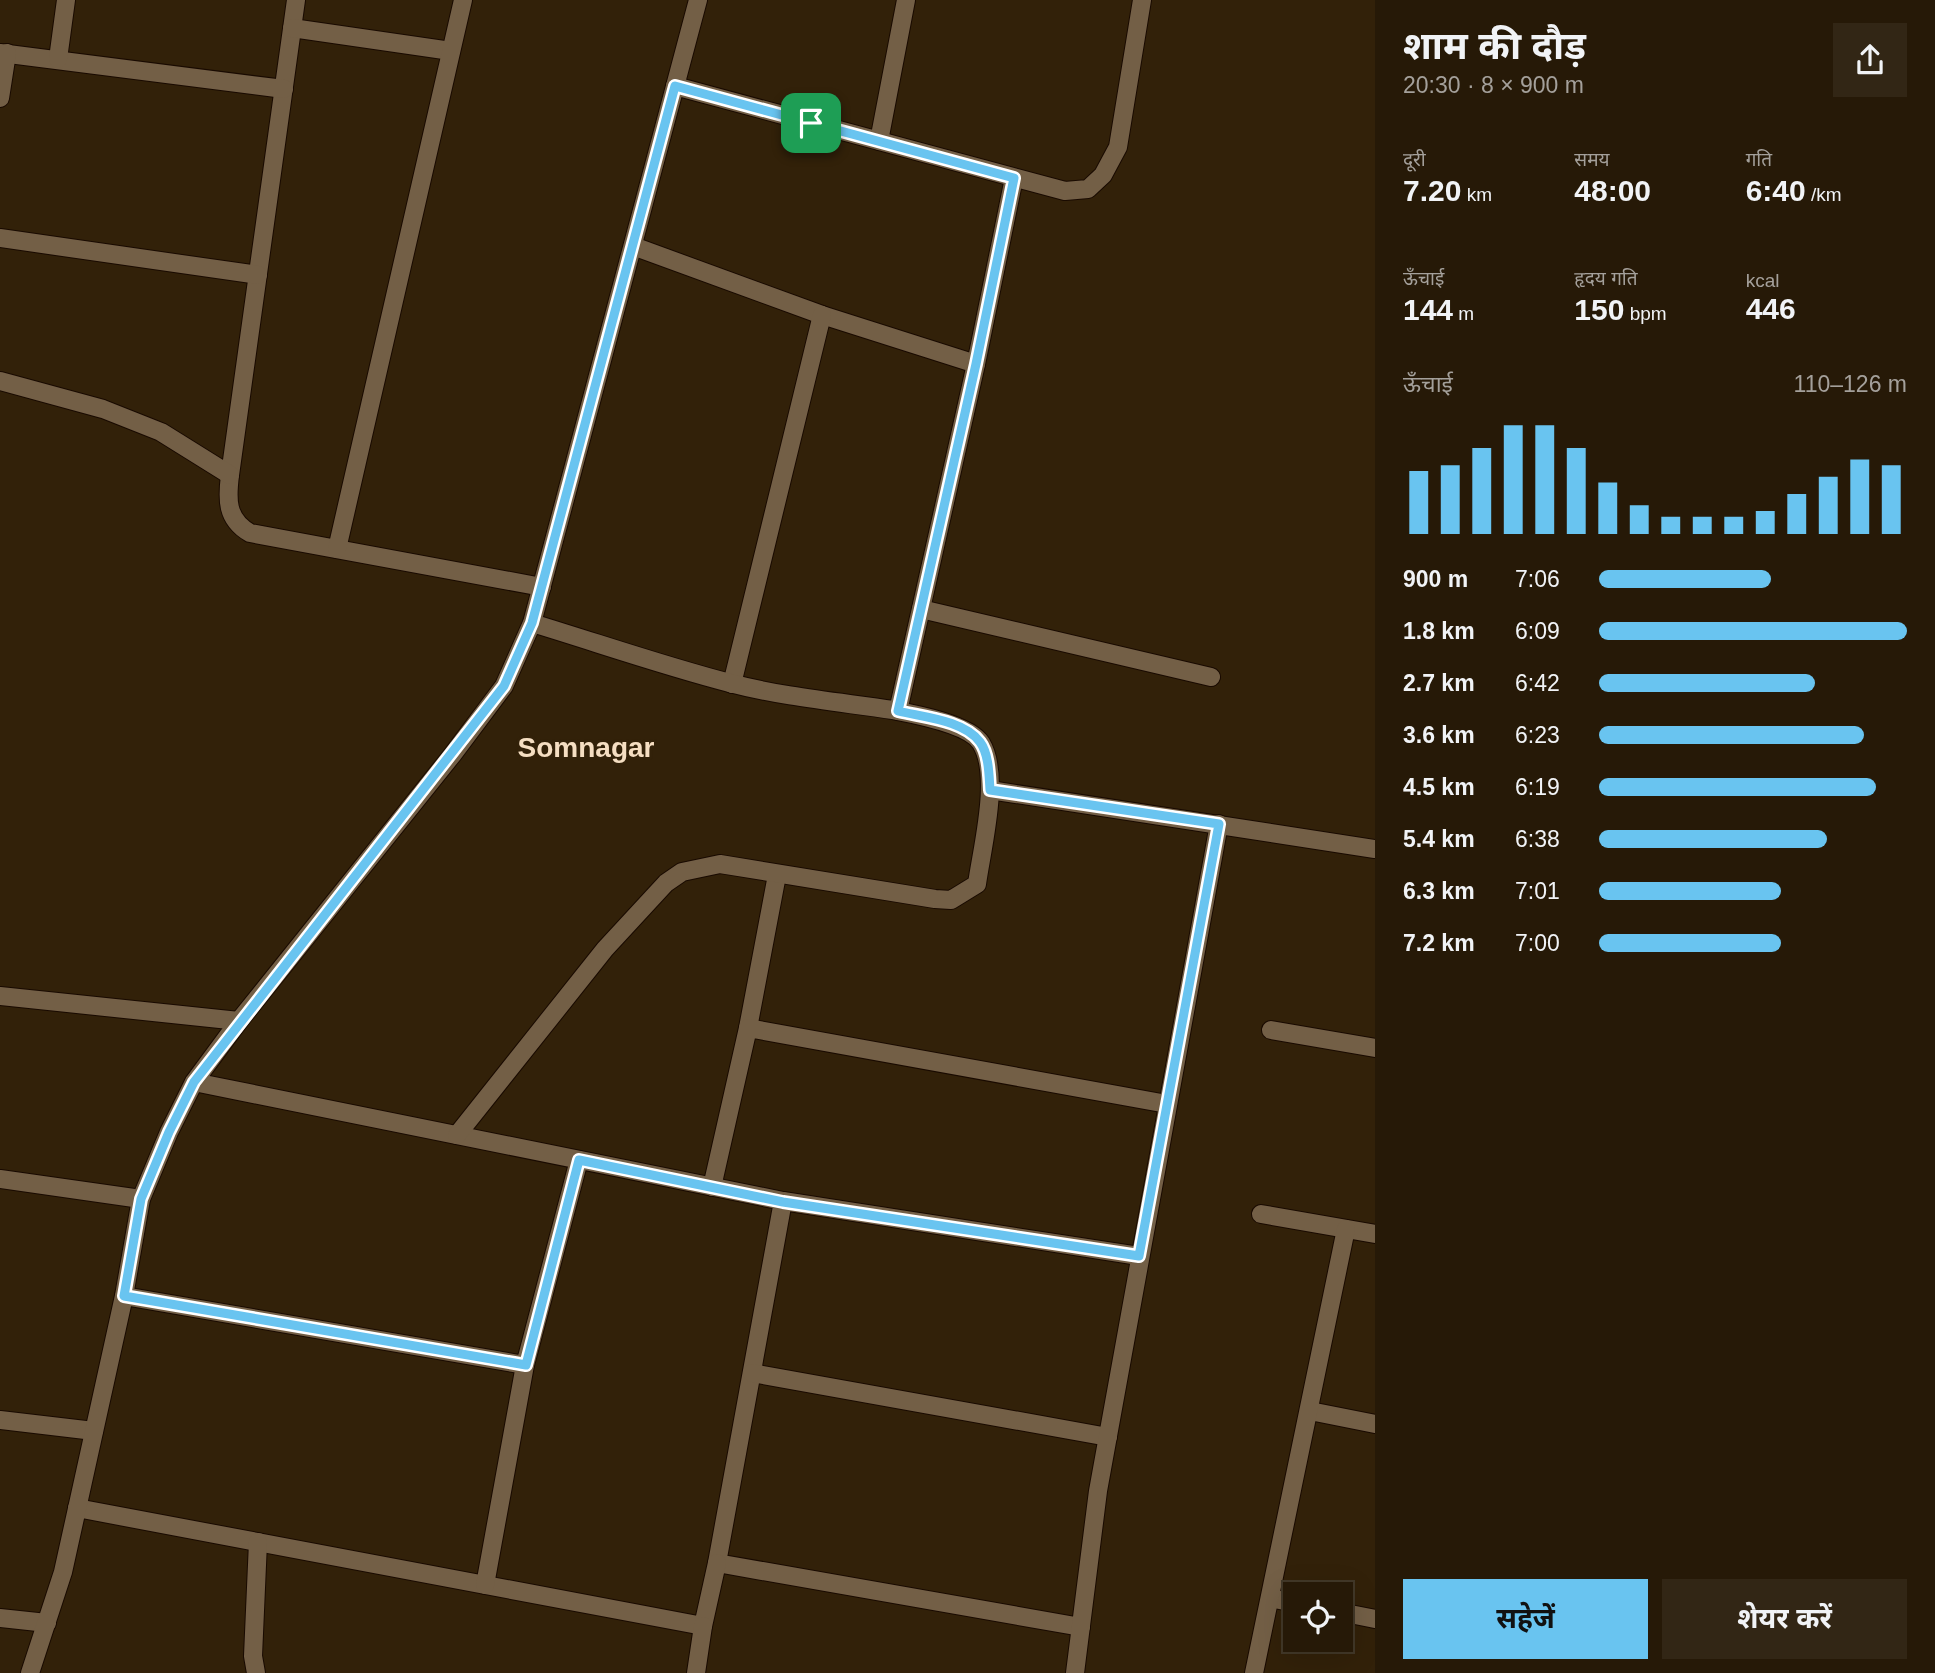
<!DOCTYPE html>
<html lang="hi">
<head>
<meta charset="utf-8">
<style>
	:root { --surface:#261907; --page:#322615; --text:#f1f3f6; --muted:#a4a09b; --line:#423828; --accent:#69c4f0 }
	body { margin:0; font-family:Arial,"Noto Sans Devanagari",sans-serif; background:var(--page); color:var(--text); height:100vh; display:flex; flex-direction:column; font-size:26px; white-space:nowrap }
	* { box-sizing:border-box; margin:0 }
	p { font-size:23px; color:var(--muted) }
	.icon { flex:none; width:38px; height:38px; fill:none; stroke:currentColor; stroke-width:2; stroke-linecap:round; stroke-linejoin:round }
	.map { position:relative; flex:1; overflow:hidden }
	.sheet { display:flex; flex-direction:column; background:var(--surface); width:560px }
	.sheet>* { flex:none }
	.tools { position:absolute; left:1283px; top:1582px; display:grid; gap:14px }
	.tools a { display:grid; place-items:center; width:70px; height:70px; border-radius:0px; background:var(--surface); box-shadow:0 7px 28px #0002,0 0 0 2px var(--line); font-size:35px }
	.pin { position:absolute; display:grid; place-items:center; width:60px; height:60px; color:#fff; margin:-30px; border-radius:14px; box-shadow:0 4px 10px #0006 }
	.round { display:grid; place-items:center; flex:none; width:74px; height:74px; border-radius:0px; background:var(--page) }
	.head { display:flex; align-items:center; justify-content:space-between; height:119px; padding:0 28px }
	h1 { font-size:38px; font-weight:700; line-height:52px }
	.figures { display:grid; grid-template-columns:repeat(3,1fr); gap:10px; height:119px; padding:7px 28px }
	.figures div { display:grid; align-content:center }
	.figures b { font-size:30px; font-weight:700 }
	.figures small { font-size:19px; font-weight:400 }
	.figures p { font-size:19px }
	.chart { height:196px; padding:14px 28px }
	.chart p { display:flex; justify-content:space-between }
	.chart svg { width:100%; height:126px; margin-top:7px; stroke:var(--accent); stroke-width:6 }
	.button { display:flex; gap:14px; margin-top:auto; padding:14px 28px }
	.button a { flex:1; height:80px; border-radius:0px; background:var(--accent); color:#111; font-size:28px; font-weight:700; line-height:80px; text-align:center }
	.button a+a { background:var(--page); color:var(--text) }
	ul { padding:0 28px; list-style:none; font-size:23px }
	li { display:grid; grid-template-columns:112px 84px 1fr; align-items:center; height:52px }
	li i { height:18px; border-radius:9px; background:var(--accent) }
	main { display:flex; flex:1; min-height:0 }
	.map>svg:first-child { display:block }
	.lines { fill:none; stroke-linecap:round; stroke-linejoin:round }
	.minor-casing { stroke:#190a00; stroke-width:20 }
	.minor { stroke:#735f46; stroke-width:18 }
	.route-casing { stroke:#fff; stroke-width:14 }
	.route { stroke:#69c4f0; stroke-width:9 }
	.labels { text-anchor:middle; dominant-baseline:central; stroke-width:6; stroke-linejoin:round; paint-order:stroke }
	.district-label { font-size:28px; font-weight:bold; fill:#f5dec2; stroke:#322109 }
</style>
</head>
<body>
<main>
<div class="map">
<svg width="1375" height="1673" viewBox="0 0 1375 1673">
	<rect width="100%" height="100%" fill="#322109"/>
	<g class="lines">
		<g class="minor-casing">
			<g id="minor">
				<path d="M296,0L230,475C227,499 226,519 250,533L542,587"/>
				<path d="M292,28L451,51"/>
				<path d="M0,53L284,89"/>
				<path d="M58,59L66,0"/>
				<path d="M675,86L1065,191L1088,189L1103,175L1118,147L1142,0"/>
				<path d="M0,98L7,53"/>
				<path d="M879,141L906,0"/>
				<path d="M0,238L258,275"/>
				<path d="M633,246L822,315L976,364"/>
				<path d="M0,381L103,409L161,432L230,475"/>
				<path d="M337,549L463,0"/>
				<path d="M921,609L1211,677"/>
				<path d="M732,684L822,315"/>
				<path d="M898,711L976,364L1014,178"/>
				<path d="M990,790L1375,849"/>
				<path d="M0,996L239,1021"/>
				<path d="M748,1028L777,875"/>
				<path d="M1271,1030L1375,1048"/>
				<path d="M194,1082L783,1201L1139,1256"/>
				<path d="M457,1135L605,949L666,883L682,872L720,864L935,899L951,900L977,884C982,847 1001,776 981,743C969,724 914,714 893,710C839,702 783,697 730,683C664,666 598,643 532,623"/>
				<path d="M0,1179L141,1199"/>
				<path d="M712,1187L748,1028L1167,1104"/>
				<path d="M783,1201L717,1563L1081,1627"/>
				<path d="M1261,1214L1375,1234"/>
				<path d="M124,1296L525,1365L579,1160"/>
				<path d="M752,1373L1108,1437"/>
				<path d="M1310,1411L1375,1424"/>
				<path d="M0,1420L94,1431"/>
				<path d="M77,1508L703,1626L717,1563"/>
				<path d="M485,1585L525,1365"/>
				<path d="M1270,1598L1295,1603"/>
				<path d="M1340,1612L1375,1619"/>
				<path d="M0,1618L47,1623"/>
				<path d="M30,1673L63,1572L124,1296L141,1199L169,1132L194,1082L239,1021L453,754L504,686L532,623L698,0"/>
				<path d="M256,1673L253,1656L258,1542"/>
				<path d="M696,1673L703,1626"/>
				<path d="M1075,1673L1098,1491L1219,824"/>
				<path d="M1254,1673L1346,1229"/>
			</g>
		</g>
		<use href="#minor" class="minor"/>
	</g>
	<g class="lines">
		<g class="route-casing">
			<path id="route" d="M675,86L1014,178L976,364L898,711C922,717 964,720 980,742C989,754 989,775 990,790L1219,824L1139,1256L783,1202L579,1160L526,1365L124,1296L141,1199L169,1132L194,1082L504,686L532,623Z"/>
		</g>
		<use href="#route" class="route"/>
	</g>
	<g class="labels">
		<g class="district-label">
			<text x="586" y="747">Somnagar</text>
		</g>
	</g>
</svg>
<div class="tools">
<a><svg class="icon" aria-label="locate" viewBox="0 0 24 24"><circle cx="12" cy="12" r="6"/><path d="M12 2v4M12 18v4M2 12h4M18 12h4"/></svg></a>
</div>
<div class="pin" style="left:811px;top:123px;background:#1e9e55"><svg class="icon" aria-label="arrive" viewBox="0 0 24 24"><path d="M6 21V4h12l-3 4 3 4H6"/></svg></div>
</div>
<section class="sheet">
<div class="head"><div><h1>शाम की दौड़</h1><p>20:30 · 8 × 900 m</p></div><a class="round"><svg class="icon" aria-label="share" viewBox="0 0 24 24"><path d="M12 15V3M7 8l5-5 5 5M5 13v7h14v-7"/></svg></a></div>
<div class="figures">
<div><p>दूरी</p><b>7.20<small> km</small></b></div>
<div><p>समय</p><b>48:00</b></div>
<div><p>गति</p><b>6:40<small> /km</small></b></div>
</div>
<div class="figures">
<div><p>ऊँचाई</p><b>144<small> m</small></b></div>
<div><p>हृदय गति</p><b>150<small> bpm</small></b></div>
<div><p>kcal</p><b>446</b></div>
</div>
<div class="chart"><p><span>ऊँचाई</span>110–126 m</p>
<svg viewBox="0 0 160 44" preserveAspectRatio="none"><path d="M5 44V22M15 44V20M25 44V14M35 44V6M45 44V6M55 44V14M65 44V26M75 44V34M85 44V38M95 44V38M105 44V38M115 44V36M125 44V30M135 44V24M145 44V18M155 44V20"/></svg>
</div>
<ul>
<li><b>900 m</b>7:06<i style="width:56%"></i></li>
<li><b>1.8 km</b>6:09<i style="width:100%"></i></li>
<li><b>2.7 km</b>6:42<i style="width:70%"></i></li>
<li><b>3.6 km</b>6:23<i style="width:86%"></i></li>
<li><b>4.5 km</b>6:19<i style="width:90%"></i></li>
<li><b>5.4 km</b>6:38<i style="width:74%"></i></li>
<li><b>6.3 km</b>7:01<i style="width:59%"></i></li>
<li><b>7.2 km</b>7:00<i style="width:59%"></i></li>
</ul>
<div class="button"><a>सहेजें</a><a>शेयर करें</a></div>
</section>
</main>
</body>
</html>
